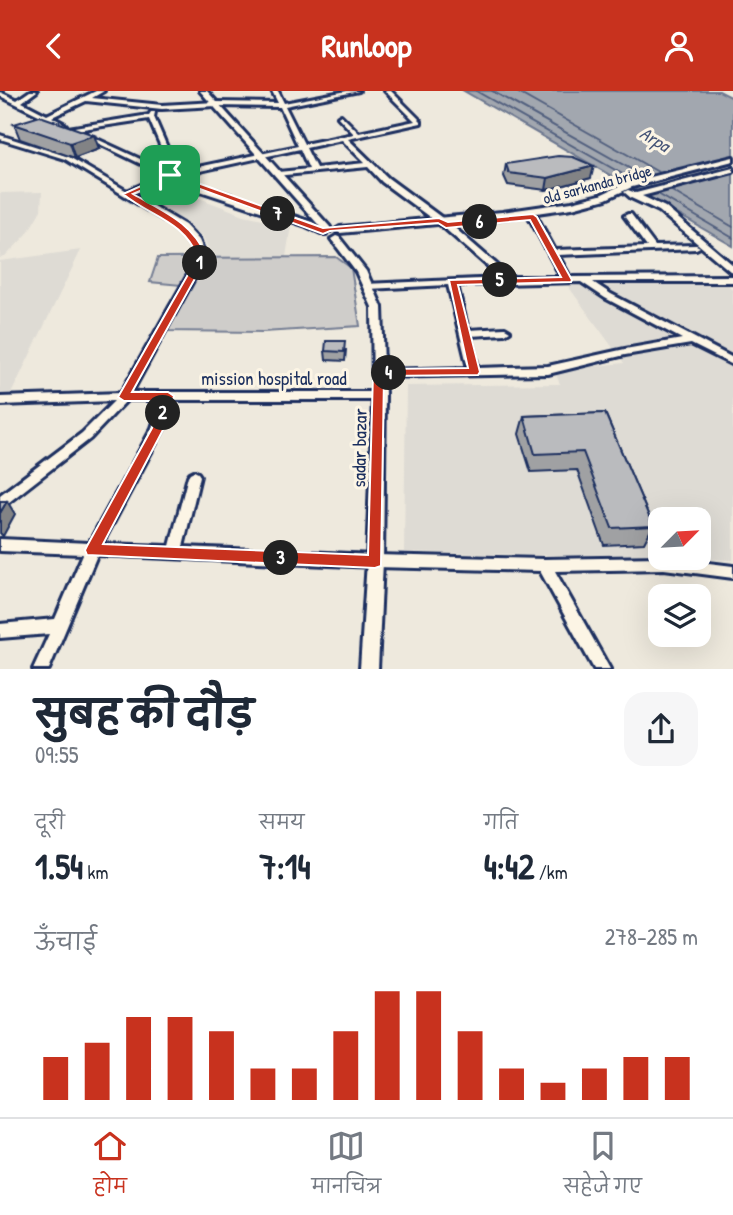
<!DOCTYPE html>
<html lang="hi">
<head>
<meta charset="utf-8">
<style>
	:root { --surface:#fff; --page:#f6f6f7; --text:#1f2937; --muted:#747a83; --line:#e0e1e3; --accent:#c8321e }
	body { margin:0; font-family:"Patrick Hand","Playpen Sans Deva",sans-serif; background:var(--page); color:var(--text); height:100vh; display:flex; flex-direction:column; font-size:26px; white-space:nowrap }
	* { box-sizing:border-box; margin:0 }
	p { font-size:23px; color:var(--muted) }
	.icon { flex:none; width:38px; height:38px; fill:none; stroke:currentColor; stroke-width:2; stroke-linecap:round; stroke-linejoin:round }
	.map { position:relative; height:578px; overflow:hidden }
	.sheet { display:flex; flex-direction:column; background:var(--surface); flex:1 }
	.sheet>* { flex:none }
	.needle { width:46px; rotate:66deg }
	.controls { position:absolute; left:648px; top:416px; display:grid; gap:14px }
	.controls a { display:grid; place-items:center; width:63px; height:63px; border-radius:14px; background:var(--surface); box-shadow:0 7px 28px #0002; font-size:35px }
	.pin { position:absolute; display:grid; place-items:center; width:60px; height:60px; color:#fff; margin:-30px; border-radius:14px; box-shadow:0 4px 10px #0006 }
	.km { position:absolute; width:35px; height:35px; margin:-18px; border-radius:50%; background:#222; color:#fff; font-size:19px; line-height:35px; text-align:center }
	.round { display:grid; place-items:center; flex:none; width:74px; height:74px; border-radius:21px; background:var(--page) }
	.head { display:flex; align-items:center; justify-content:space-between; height:119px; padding:0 35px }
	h1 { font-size:38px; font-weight:700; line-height:52px }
	.metrics { display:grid; grid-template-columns:repeat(3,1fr); gap:10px; height:119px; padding:7px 35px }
	.metrics div { display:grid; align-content:center }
	.metrics b { font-size:35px; font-weight:700 }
	.metrics small { font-size:19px; font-weight:400 }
	.metrics p { font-size:19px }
	.chart { height:196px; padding:14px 35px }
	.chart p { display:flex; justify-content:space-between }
	.chart svg { width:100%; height:126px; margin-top:7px; stroke:var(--accent); stroke-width:6 }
	header { display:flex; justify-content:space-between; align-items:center; height:91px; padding:0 35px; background:var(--accent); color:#fff; font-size:32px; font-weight:700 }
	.dock { display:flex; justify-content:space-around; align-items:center; height:98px; border-top:2px solid var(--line); background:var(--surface); font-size:19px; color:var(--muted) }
	.dock a { display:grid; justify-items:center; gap:4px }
	.dock .current { color:var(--accent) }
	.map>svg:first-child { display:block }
	.built { fill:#dedbd4 }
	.green { fill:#cfcdca; stroke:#757e94; stroke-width:2 }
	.water { fill:#a2a7af; stroke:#6c778f; stroke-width:2 }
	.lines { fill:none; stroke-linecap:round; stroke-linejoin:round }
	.shore { stroke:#515f7e; stroke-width:2 }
	.minor-casing { stroke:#1b2f5e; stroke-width:6 }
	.major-casing { stroke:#1b2f5e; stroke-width:6 }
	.minor { fill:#fcf5e5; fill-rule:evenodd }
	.major { fill:#fcf5e5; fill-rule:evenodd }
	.wall { fill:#a0a1a3; stroke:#1b2f5e; stroke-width:2 }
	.shaded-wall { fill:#828385; stroke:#1b2f5e; stroke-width:2 }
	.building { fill:#babbbe; stroke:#1b2f5e; stroke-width:2 }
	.route { fill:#c8321e; stroke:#fff; stroke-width:2; fill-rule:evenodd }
	.labels { text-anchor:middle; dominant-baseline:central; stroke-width:6; stroke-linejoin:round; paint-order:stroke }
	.far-street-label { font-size:16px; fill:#1b2f5e; stroke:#fcf5e5 }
	.far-water-label { font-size:18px; font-style:italic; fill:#445376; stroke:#fcf5e5 }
	.street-label { font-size:19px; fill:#1b2f5e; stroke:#fcf5e5 }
</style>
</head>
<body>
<header><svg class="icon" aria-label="back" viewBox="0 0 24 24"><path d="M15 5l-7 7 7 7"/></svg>Runloop<svg class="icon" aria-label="person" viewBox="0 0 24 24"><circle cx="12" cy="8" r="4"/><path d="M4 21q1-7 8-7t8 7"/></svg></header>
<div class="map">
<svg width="733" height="578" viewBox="0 0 733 578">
	<rect width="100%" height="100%" fill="#eee9dd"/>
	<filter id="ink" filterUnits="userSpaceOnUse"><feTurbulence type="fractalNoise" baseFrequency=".0143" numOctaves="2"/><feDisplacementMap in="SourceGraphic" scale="14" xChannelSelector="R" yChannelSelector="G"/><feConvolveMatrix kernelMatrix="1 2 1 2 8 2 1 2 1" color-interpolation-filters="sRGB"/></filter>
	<g filter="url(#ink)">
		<g class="built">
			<path d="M159,92L244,124L291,134L286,166H212L202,144L160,130L121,108Z"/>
			<path d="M42,101L41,119L27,143L5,166L0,167V102Z"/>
			<path d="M81,159L8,309H0V170Z"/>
			<path d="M727,192L733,200V469L662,467H698V429H660V467L404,461L406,295L560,293L554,279L624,272L568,195Z"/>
		</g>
		<path class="green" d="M336,166L351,177L360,235L263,241L163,240L182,194L150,191L158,167Z"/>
		<path class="water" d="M464,0H719L733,7V155Z"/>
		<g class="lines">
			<g class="shore">
				<path d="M476,0L633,89"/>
				<path d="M492,0L645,86"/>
				<path d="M515,0L660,82"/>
				<path d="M670,99L733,136"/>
				<path d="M658,103L733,147"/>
			</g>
			<g class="minor-casing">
				<g id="minor">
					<path d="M30,0H37L22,11L47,24L96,0H104L92,7L162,14L216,11L278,12L272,0H278L284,12L347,0H359L285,15L304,53L354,43L338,26L341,24L359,42L415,30L385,0H391L421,30V32L348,48L388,87L449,132L511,186H561L529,126L530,124H536L555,159L647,156L624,125L628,123H631L655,155L696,154L700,156L696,158L558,164L570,186L733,185V191H593L611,203L733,267V274L691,253L625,264L548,283L378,286L373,282L374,279L468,277L448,194L368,198L364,195L365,193L501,187L443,136L382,91L368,76L275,85V81H278L309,78L300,58L177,85L197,93L312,131L326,139V143H323L306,135L191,97L170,87L133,103L185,134L199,149L206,166L132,301H379L384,305L379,309H172L164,337L102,453L170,455L188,385L190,382L194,380L198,382L200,385L183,456L375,464L544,468L660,466L733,475V487L664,478L555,480L610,578H594L540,480L375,476L97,464L49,578H33L49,543L0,547V533L55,528L83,463L0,460V448L89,452L152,337L161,309H127L90,348L4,415L0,416V404L82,342L114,310L0,314V306L121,302L198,166L191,150L179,138L65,68L0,48V44L69,66L127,100L164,84L81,44L86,43L166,80L167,70L149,28L70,40L67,38L68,37L149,24L151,21H155L154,26L173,70L174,81L298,55L280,16L216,15L162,18L86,10L52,26L65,33L66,34L63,36L47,29H42L43,26L0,5V1L17,9ZM342,49L365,72L316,77L306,57ZM581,191L605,207L682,248L625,258L548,275L478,277L470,245L505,243L510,240L505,237L468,239L457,194Z"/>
					<path d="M733,77V81L642,105L665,116L733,174V181L730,180L659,120L631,107L624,101L628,99L636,102Z"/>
				</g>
			</g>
			<g class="major-casing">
				<g id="major">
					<path d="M200,0H207L330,136V140H324Z"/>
					<path d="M733,66V70L632,96L606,108L572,117L502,127L340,142L335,139L340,136L502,121L572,111L600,104L626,92Z"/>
					<path d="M336,145L339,146L366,180L382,216L385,305L383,470L378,578H360L367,470L373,305L372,216L356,181L331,148Z"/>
				</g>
			</g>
			<use href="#minor" class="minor"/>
			<use href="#major" class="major"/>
		</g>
		<g class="wall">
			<path d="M14,33L99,58L75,67L20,48Z"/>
			<path d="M506,73L591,87L546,99L508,94L504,85Z"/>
			<path d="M346,259L345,270L326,269L325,260Z"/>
			<path d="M605,322L653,435L644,452L604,454L577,379L531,381L519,343L524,325Z"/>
		</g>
		<g class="shaded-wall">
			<path d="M94,44L99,58L75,67L70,52Z"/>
			<path d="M594,75L591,87L546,99L548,87Z"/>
			<path d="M7,410L15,423L3,445L0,442V422Z"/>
		</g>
		<g class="building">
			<path d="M40,25L94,44L70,52L14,33Z"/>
			<path d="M558,65L573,66L594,75L548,87L509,82L506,73Z"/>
			<path d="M326,250H345L344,261L325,260Z"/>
			<path d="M605,322L653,435L612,437L583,361L535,363L524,325Z"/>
			<path d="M0,410H7L0,422Z"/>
		</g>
	</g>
	<path class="route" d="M170,82L323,137L439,127L448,131L533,123L537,126L572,189L571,191L458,194L480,281L478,284L384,285L381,475L375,477L87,464L85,459L87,455L152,337L161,310H124L118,306L198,166C183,129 151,126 123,103ZM170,87L323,143L330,140L438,132L446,137L530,129L561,186L449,189L468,277L379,278L373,282L368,464L103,453L164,337L174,305L168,301H132L207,166C192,131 164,121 133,103Z"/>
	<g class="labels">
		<g class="far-street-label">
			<text transform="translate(597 93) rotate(-15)">old sarkanda bridge</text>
		</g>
		<g class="far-water-label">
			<text transform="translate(655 48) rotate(31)">Arpa</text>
		</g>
		<g class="street-label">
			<text x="274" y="287">mission hospital road</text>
			<text transform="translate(359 357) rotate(-89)">sadar bazar</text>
		</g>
	</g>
</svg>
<div class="controls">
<a><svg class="needle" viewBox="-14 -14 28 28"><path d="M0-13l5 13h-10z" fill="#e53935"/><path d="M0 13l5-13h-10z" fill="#747a83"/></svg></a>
<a><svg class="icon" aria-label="layers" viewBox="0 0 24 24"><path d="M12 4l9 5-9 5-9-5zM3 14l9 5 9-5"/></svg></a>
</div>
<div class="pin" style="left:170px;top:84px;background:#1e9e55"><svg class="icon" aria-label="arrive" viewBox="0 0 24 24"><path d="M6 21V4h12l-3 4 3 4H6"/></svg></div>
<b class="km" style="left:200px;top:172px">1</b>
<b class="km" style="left:163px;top:322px">2</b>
<b class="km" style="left:281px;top:467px">3</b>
<b class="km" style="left:389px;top:282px">4</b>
<b class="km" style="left:500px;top:189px">5</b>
<b class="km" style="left:480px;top:131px">6</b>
<b class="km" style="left:278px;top:123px">7</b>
</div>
<section class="sheet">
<div class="head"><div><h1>सुबह की दौड़</h1><p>09:55</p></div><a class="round"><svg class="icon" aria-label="share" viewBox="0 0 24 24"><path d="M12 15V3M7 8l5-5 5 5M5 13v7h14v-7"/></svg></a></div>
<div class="metrics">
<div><p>दूरी</p><b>1.54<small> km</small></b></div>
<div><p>समय</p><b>7:14</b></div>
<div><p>गति</p><b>4:42<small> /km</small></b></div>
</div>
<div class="chart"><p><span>ऊँचाई</span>278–285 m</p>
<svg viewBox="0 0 160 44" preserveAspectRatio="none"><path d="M5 44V29M15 44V24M25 44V15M35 44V15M45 44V20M55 44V33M65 44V33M75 44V20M85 44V6M95 44V6M105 44V20M115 44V33M125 44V38M135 44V33M145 44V29M155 44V29"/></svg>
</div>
</section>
<nav class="dock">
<a class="current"><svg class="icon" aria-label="home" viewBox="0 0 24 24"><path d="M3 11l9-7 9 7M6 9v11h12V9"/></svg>होम</a>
<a><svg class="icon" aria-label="map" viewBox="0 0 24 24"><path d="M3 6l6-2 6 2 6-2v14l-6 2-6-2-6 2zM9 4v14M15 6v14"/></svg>मानचित्र</a>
<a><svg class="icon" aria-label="saved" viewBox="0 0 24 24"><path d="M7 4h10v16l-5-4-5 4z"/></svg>सहेजे गए</a>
</nav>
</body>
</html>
